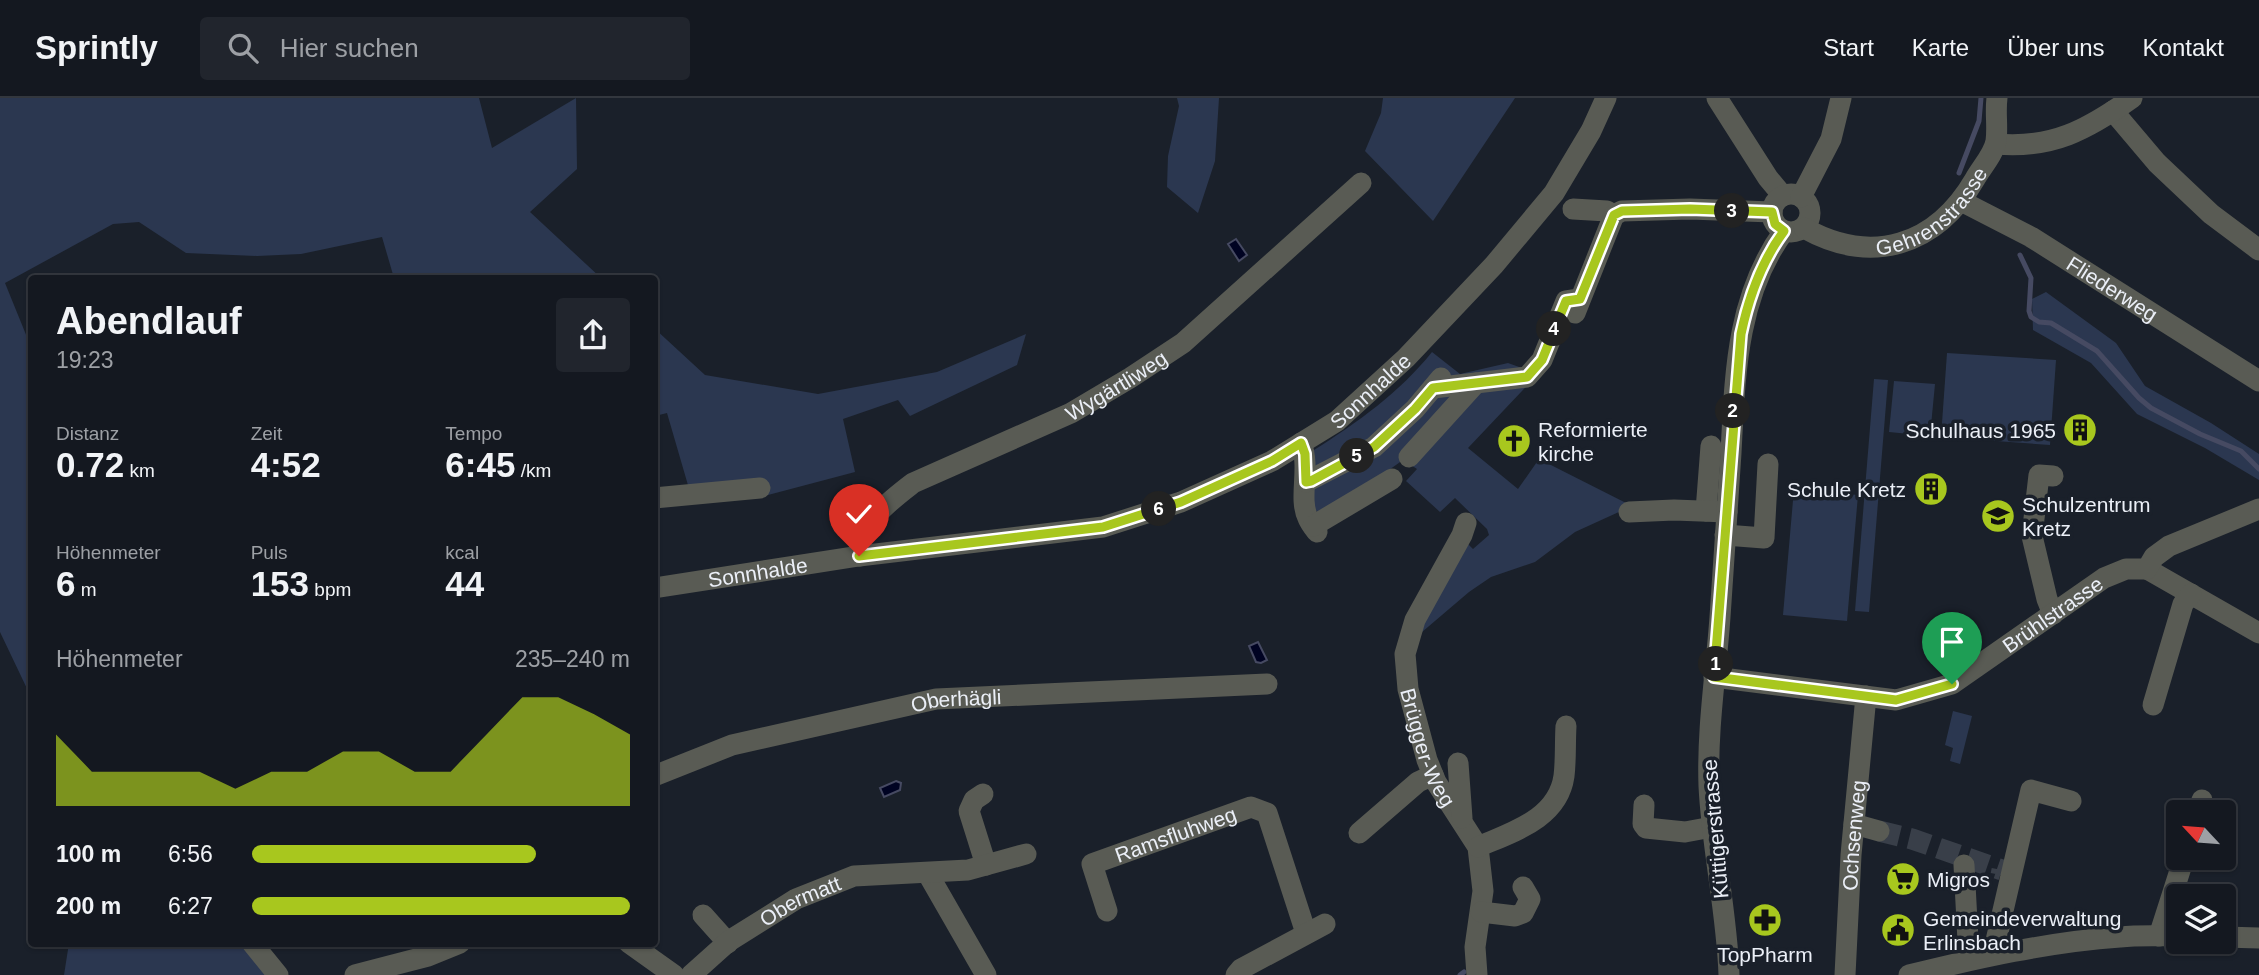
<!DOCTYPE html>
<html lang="de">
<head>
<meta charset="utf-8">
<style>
	:root { --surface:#141820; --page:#21252d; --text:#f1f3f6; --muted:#9da0a5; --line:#33373e; --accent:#a8c71e }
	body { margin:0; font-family:Helvetica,sans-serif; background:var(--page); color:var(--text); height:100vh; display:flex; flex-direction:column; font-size:26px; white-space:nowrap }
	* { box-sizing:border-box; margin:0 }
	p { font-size:23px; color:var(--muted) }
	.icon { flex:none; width:38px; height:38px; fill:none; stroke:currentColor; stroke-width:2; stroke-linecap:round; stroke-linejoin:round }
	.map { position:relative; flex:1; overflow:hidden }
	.drawer { position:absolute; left:28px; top:177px; width:630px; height:672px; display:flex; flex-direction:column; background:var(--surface); border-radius:7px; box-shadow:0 2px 5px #0004,0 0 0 2px var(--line) }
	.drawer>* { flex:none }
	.needle { width:46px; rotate:296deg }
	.fabs { position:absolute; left:2166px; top:702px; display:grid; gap:14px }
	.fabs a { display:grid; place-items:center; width:70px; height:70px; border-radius:7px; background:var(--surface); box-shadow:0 2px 5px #0004,0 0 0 2px var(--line); font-size:35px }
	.pin { position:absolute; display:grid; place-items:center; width:60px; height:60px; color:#fff; margin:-72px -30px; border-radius:50% 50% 50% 0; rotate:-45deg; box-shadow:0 0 7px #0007 }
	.pin .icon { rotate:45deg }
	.km { position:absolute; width:35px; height:35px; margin:-18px; border-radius:50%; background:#222; color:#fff; font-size:19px; line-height:35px; text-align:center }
	.round { display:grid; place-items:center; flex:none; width:74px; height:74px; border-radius:7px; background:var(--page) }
	.head { display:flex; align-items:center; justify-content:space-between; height:119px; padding:0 28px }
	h1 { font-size:38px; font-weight:800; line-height:52px }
	.stats { display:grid; grid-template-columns:repeat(3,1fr); gap:10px; height:119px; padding:7px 28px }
	.stats div { display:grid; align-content:center }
	.stats b { font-size:35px; font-weight:800 }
	.stats small { font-size:19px; font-weight:400 }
	.stats p { font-size:19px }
	.chart { height:196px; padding:14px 28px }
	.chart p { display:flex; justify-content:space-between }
	.chart svg { width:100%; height:126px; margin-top:7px; fill:var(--accent); opacity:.7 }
	ul { padding:0 28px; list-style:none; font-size:23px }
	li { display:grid; grid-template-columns:112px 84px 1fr; align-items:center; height:52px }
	li i { height:18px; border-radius:9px; background:var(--accent) }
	header { display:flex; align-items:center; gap:42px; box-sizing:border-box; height:98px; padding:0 35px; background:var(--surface); border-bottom:2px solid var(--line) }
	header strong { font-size:33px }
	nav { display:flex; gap:38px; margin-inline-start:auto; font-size:24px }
	.search { width:490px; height:63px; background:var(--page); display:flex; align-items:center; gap:18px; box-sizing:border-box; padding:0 24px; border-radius:7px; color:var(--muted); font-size:26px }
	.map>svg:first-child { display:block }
	.green { fill:#2b3750 }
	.water { fill:#000322; stroke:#464a62; stroke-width:2 }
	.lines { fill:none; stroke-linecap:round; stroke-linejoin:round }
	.stream { stroke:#464a62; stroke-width:5 }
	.minor-tunnel { stroke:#393f49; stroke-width:21; stroke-dasharray:21 10; stroke-linecap:butt }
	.minor { stroke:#595b54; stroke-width:21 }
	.route-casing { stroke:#fff; stroke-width:14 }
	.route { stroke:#a8c71e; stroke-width:9 }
	.labels { text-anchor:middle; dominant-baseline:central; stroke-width:7; stroke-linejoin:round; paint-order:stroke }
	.street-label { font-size:21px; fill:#ebeff7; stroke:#1a202a }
	.poi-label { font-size:21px; fill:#ebeff7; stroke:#1a202a; text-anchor:start }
</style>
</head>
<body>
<header>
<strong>Sprintly</strong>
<div class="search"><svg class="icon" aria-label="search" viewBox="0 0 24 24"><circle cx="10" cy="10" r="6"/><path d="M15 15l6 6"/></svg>Hier suchen</div>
<nav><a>Start</a><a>Karte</a><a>Über uns</a><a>Kontakt</a></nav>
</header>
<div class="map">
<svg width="2259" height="877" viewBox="0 0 2259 877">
	<rect width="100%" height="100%" fill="#1a202a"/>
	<g class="green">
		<path d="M0,0H479L492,50L576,0L577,71L530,114L601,180H394L382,139L301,156L257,158L186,155L139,124L113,126L5,185L31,249V599L0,534Z"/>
		<path d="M1177,0H1219L1215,63L1198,115L1167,89L1168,58L1179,8Z"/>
		<path d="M1383,0H1515L1433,123L1365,53L1381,15Z"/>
		<path d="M2046,194L2116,245L2145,288L2211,325L2259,356V382L2205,350L2137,316L2091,265L2033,232L2032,201Z"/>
		<path d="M654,230L705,277L818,296L937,274L1026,236L1017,267L910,318L898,302L843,321L855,374L768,397L763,385L690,394L667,315L655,318Z"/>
		<path d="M1432,254L1460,276L1508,265L1538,276L1468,350L1518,391L1539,361L1632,408L1575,434L1535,464L1491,479L1469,494L1415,540L1468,446L1473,451L1489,437L1487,431L1455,400L1440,414L1406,383L1417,371L1403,362L1331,413L1318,415L1311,406L1314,352C1357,325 1400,294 1432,254Z"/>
		<path d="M1947,255L2056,262L2050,347L1941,339Z"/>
		<path d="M1874,281L1888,282L1869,514L1855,513Z"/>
		<path d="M1894,283L1935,286L1930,338L1889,334Z"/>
		<path d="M1794,391L1858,397L1847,523L1783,517Z"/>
		<path d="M1953,613L1972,618L1960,666L1950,663L1953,650L1945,647Z"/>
		<path d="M69,845H248L274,877H64Z"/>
	</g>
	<g class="water">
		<path d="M1236,141L1247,157L1239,163L1228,146Z"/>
		<path d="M1258,544L1267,562L1261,565L1256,564L1249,548Z"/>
		<path d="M896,683L901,685L900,692L884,699L880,690Z"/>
	</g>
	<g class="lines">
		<g class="stream">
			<path d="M1959,75L1979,23L1981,0"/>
			<path d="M2020,157L2031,180L2029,213L2031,219L2039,224L2051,225L2097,253L2139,300L2151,310L2200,336L2241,353L2259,371"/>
			<path d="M1460,877L1464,874"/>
		</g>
		<path class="minor-tunnel" d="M1879,733L1912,741L2002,772L2001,777"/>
		<g class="minor">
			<path d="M1717,0L1768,80L1783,98"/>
			<path d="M2113,13L2157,65L2211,116L2259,152"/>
			<path d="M1996,46C2052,51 2087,32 2132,0"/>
			<circle cx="1791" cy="115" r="19"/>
			<path d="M1801,99L1831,41L1841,0"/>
			<path id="s1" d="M1961,103L2031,139L2259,283"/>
			<path d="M1573,111L1607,113L1614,117"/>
			<path id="s2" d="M1804,130C1872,168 1936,148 1975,81C1981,70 1994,56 1996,43C1998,29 1995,14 1997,0"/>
			<path d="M1575,215L1614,117L1622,113L1690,111L1772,114"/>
			<path d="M1433,290L1527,279L1542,262L1566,203L1579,201"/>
			<path d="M1301,345C1311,370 1298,400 1308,420C1310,425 1314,430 1317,434"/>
			<path d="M1409,359L1476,285"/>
			<path d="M1306,384L1374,349L1415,311L1441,280"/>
			<path d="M654,400L760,390"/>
			<path d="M1706,413L1711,348"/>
			<path d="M1629,414L1674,412L1727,414"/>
			<path id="s3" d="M1466,425L1462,437L1415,522L1405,556L1408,591L1427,662L1436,684L1478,749L1483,793L1475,849L1477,877"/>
			<path d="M1313,428L1392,381"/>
			<path d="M1725,437L1764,440L1768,366"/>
			<path id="s4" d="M859,458C857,427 891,402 913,385L1071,315L1130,280L1183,245L1361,85"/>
			<path d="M2147,471L2259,535"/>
			<path id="s5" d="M654,490L859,458L1103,429L1181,404L1272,363L1337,323L1406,260L1494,167L1554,95L1591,33L1606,0"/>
			<path d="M2053,516L2047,501L2032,438L2039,377L2053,378"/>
			<path id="s6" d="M1714,579L1896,602L1952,586L2104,480L2126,471H2147L2154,459L2169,448L2259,411"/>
			<path d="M2153,607L2183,506L2191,496"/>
			<path d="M1458,665L1462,720"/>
			<path id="s7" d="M654,678L732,647L936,601L1267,586"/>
			<path d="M983,696L974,702L969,713L986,767"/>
			<path d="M1644,707L1643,726L1646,730L1685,734L1712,729"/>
			<path d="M2198,714L2202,702"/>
			<path d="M1854,726L1879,733"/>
			<path d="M1359,735L1418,684L1433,677"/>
			<path d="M1478,749C1512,734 1558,721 1564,678C1566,662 1565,644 1566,628"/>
			<path d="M1964,767L1969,862"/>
			<path d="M928,776L986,877"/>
			<path id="s8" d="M1107,813L1092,766L1251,709L1267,715L1306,835"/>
			<path d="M1481,814L1515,818L1523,815L1530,801L1523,789"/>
			<path d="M703,817L728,845"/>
			<path d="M2159,838L2184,760"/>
			<path d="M2224,839L2259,840"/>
			<path d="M252,845L278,877"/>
			<path d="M629,845L674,877"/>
			<path d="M1997,856L1995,847L2031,692L2071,703"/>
			<path d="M355,877L428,858L460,845"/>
			<path id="s9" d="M691,877L729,843L796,801L854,778L968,772L1026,756"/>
			<path d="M1236,877L1241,871L1325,826"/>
			<path d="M1729,877C1727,814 1712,751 1709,688C1707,631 1716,575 1720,519C1724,465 1727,410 1731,355C1735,278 1736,199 1784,133"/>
			<path id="s10" d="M1845,877L1851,757L1866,598"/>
			<path d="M1909,877C1978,860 2048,844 2120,839C2139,837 2159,838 2179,838"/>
		</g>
	</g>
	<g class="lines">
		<g class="route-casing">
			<path id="route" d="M859,458L1103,429L1181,404L1272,363L1301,345L1305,356L1306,384L1311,383L1374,349L1415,311L1433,290L1527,279L1542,262L1566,203L1580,201L1614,117L1622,113L1690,111L1772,114L1775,126L1784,133C1761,164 1749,198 1741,236L1714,579L1896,602L1952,586"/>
		</g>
		<use href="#route" class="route"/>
	</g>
	<defs>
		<g id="building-disc" transform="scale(1.75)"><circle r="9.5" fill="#a8c71e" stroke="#1a202a"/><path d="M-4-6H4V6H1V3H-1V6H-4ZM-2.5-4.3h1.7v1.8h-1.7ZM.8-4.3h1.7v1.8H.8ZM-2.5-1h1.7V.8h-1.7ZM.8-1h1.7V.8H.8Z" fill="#111"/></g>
		<g id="church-disc" transform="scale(1.75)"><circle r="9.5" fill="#a8c71e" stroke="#1a202a"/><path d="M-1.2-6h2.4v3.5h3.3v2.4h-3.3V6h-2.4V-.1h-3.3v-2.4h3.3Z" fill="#111"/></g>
		<g id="school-disc" transform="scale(1.75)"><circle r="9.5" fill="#a8c71e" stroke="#1a202a"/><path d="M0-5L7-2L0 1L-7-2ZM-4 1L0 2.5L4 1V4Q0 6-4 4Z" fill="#111"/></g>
		<g id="supermarket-disc" transform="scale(1.75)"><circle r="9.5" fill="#a8c71e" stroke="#1a202a"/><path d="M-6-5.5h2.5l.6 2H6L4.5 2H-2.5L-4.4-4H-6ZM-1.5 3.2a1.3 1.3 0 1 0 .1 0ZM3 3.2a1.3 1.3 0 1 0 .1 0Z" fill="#111"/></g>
		<g id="pharmacy-disc" transform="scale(1.75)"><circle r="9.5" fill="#a8c71e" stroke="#1a202a"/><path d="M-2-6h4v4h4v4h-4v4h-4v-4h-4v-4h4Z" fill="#111"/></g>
		<g id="civic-disc" transform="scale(1.75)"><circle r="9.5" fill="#a8c71e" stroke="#1a202a"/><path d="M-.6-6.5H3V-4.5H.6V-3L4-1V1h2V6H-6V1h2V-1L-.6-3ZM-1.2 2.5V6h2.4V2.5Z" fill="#111"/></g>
	</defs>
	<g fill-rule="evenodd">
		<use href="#building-disc" x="2080" y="332"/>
		<use href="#church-disc" x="1514" y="343"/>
		<use href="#building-disc" x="1931" y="391"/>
		<use href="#school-disc" x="1998" y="418"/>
		<use href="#supermarket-disc" x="1903" y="781"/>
		<use href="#pharmacy-disc" x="1765" y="822"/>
		<use href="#civic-disc" x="1898" y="832"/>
	</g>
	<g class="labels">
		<g class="street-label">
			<text stroke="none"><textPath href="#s2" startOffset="144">Gehrenstrasse</textPath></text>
			<text stroke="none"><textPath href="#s1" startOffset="175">Fliederweg</textPath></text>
			<text stroke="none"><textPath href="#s4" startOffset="320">Wygärtliweg</textPath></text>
			<text stroke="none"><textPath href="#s5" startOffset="756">Sonnhalde</textPath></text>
			<text stroke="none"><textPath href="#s5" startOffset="105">Sonnhalde</textPath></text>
			<text stroke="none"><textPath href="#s6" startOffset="364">Brühlstrasse</textPath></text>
			<text stroke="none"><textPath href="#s7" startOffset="313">Oberhägli</textPath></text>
			<text stroke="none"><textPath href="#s3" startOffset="242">Brügger-Weg</textPath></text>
			<text transform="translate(1715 731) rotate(-95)">Küttigerstrasse</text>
			<text stroke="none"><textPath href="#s8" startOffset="138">Ramsfluhweg</textPath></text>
			<text stroke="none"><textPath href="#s10" startOffset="140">Ochsenweg</textPath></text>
			<text stroke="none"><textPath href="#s9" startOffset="133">Obermatt</textPath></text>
		</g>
		<g class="poi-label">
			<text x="1538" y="331">Reformierte<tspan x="1538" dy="24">kirche</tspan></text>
			<text x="2056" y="332" text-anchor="end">Schulhaus 1965</text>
			<text x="1906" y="391" text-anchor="end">Schule Kretz</text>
			<text x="2022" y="406">Schulzentrum<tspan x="2022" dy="24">Kretz</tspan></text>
			<text x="1927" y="781">Migros</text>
			<text x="1923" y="820">Gemeindeverwaltung<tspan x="1923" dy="24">Erlinsbach</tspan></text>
			<text x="1765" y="856" text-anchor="middle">TopPharm</text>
		</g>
	</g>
</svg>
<div class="fabs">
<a><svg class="needle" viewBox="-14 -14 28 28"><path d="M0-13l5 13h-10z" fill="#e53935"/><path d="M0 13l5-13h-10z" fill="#9da0a5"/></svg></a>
<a><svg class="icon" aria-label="layers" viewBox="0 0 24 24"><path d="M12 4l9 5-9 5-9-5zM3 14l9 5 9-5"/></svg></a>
</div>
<div class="pin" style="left:1952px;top:586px;background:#1e9e55"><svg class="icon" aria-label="arrive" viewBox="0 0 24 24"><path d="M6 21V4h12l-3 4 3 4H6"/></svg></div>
<div class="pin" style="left:859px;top:458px;background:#d93025"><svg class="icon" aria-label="check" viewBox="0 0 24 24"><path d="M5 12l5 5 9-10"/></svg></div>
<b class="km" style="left:1716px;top:566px">1</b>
<b class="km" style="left:1733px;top:313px">2</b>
<b class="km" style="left:1732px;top:113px">3</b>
<b class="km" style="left:1554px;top:231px">4</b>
<b class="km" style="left:1357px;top:358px">5</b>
<b class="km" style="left:1159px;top:411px">6</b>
<section class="drawer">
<div class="head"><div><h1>Abendlauf</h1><p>19:23</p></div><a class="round"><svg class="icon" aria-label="share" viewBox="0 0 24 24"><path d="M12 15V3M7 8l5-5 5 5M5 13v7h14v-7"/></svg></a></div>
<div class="stats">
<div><p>Distanz</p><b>0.72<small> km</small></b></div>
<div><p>Zeit</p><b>4:52</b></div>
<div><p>Tempo</p><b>6:45<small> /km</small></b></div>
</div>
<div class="stats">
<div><p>Höhenmeter</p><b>6<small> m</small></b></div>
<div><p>Puls</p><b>153<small> bpm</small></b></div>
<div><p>kcal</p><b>44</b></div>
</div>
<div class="chart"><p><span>Höhenmeter</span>235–240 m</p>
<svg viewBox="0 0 160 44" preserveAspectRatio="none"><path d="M0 44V19L10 32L20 32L30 32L40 32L50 38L60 32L70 32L80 25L90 25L100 32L110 32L120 19L130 6L140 6L150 12L160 19V44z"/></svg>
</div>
<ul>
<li><b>100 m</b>6:56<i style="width:75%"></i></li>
<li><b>200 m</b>6:27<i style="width:100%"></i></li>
</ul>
</section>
</div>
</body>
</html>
